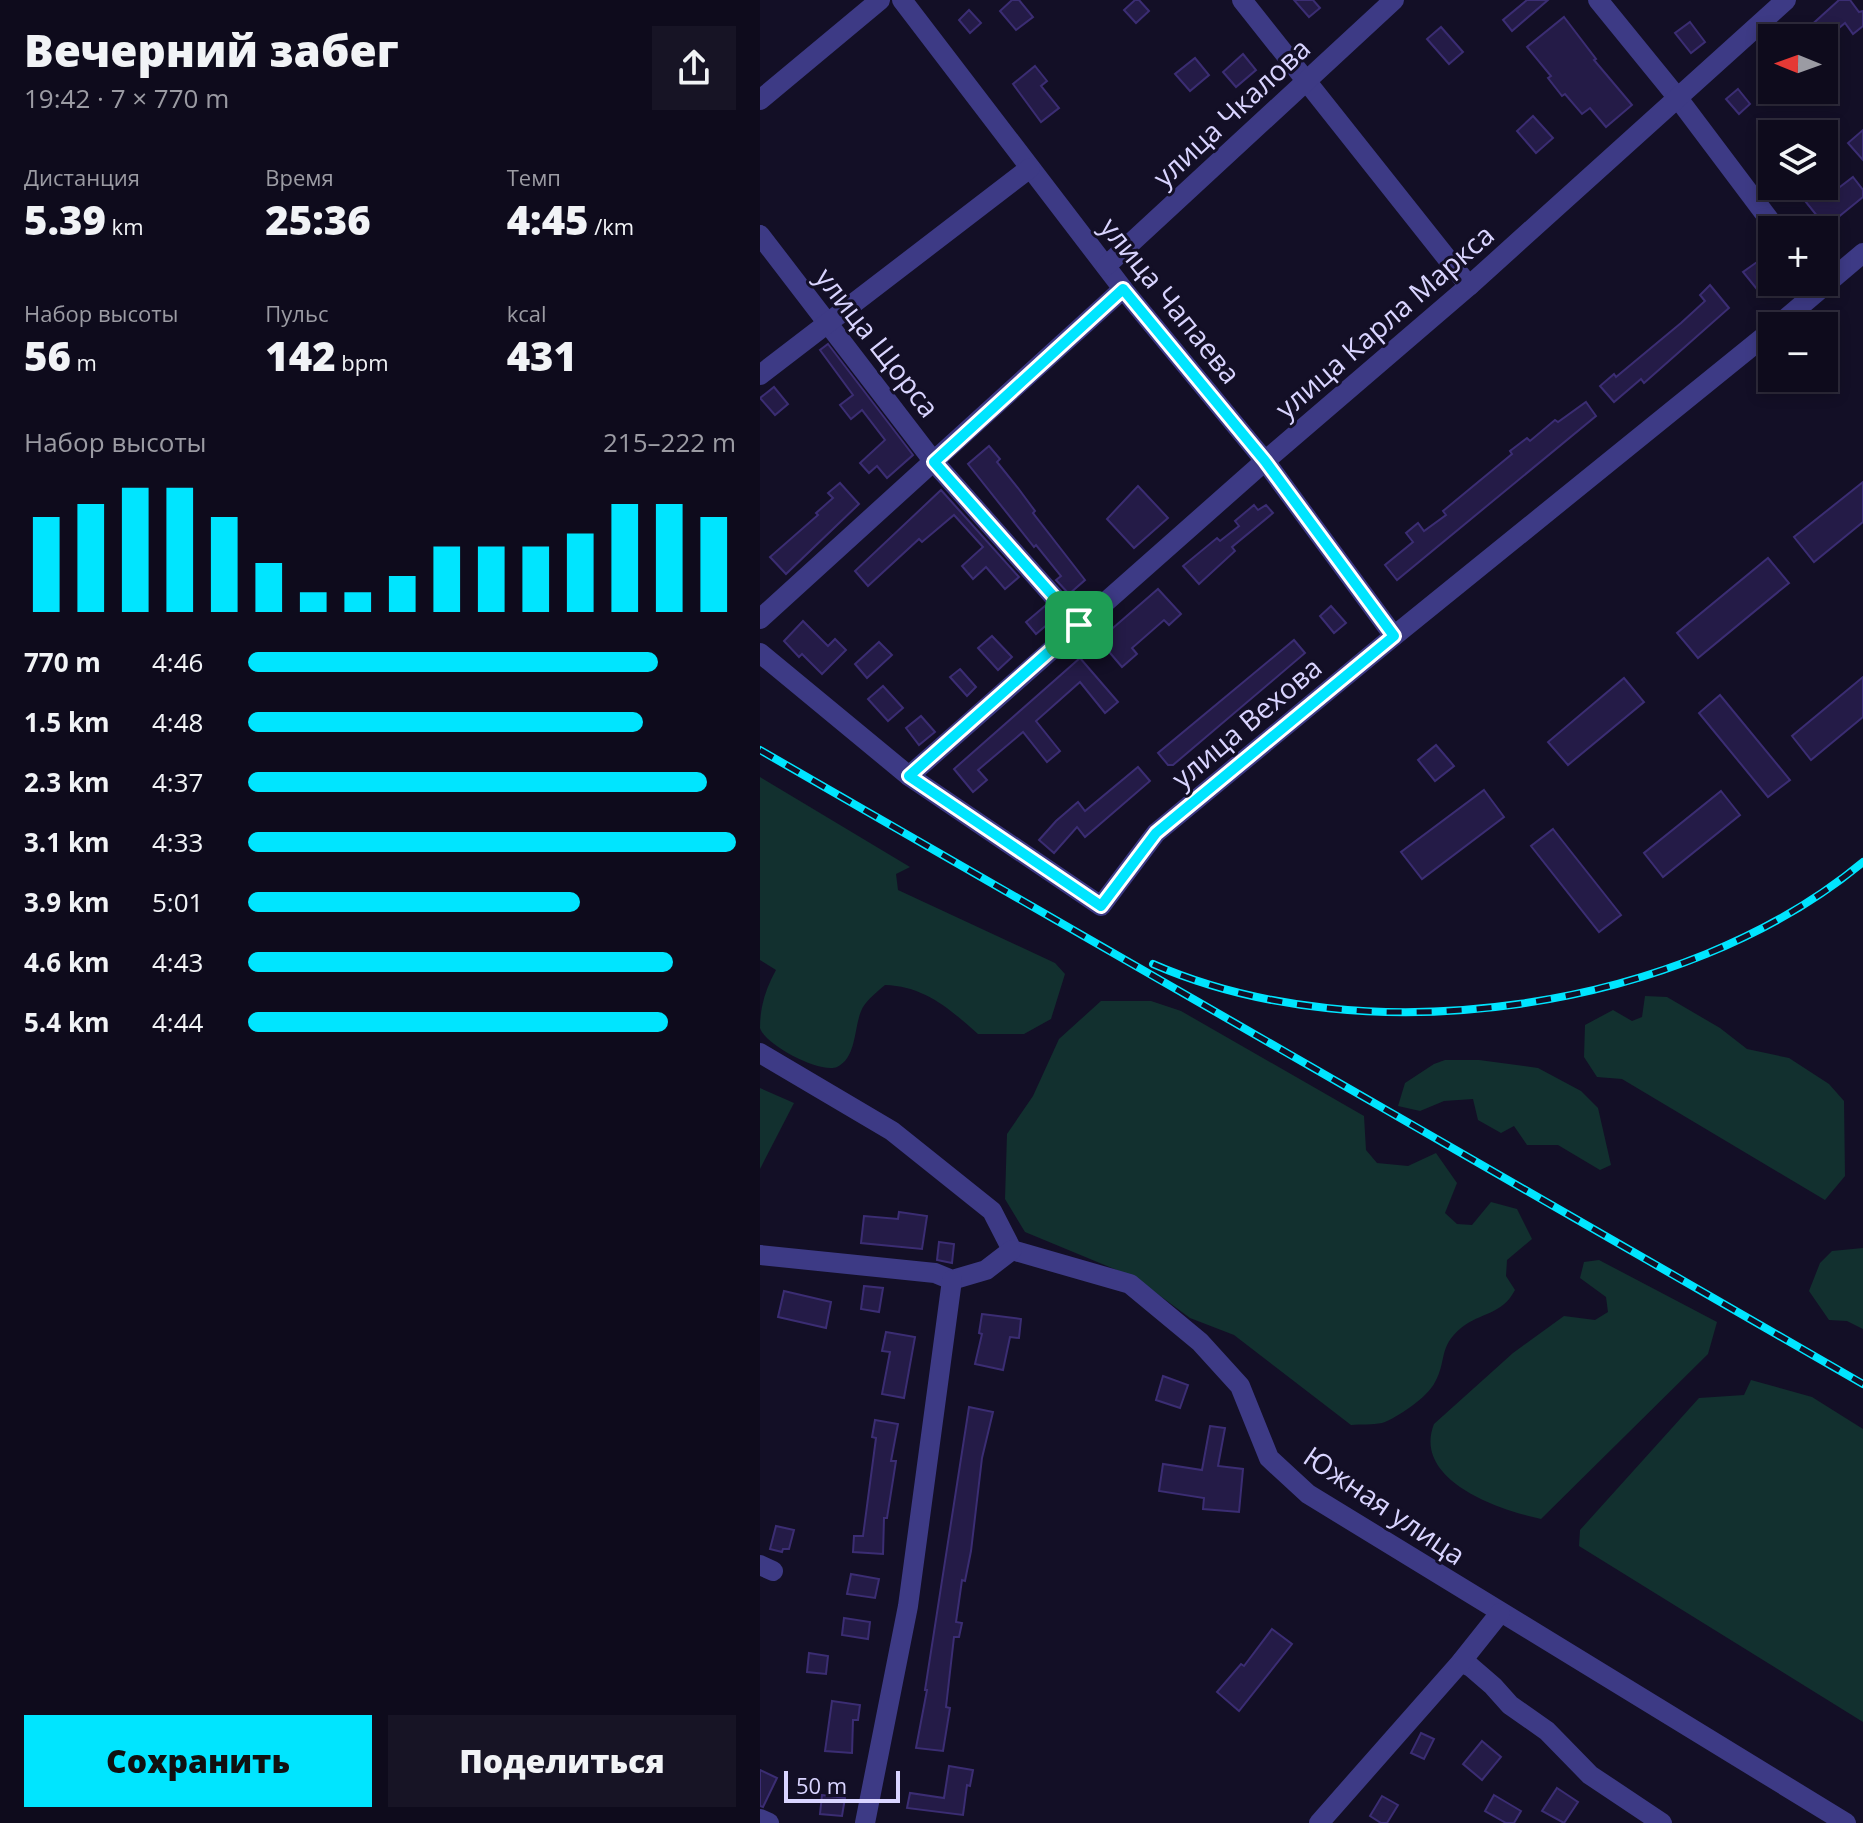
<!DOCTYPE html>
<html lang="ru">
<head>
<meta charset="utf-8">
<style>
	:root { --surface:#0e0b1c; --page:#171425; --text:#f1f3f6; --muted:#9b9ba3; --line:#2e2b3b; --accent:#00e5ff }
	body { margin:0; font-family:"Open Sans",sans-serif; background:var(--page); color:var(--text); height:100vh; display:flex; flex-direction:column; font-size:30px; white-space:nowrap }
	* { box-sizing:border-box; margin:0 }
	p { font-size:26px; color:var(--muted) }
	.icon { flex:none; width:44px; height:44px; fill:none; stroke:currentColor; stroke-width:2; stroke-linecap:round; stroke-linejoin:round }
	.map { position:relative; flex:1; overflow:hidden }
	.details { display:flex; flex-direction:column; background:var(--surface); width:760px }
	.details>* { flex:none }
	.needle { width:52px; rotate:271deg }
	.buttons { position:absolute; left:998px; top:24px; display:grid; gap:16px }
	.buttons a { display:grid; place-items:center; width:80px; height:80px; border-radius:0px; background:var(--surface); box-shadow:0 4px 12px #0003,0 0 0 2px var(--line); font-size:40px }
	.scale { position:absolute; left:24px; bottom:20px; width:116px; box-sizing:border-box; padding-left:8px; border:4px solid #d9d4ff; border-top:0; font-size:22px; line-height:28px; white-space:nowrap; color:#d9d4ff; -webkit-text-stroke:6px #130f26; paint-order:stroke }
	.pin { position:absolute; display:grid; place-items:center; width:68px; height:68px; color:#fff; margin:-34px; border-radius:16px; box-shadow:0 4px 12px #0006 }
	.round { display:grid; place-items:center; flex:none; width:84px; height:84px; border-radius:0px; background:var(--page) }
	.head { display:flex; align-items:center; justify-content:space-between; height:136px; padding:0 24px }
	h1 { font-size:44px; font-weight:800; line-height:60px }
	.stats { display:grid; grid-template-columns:repeat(3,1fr); gap:12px; height:136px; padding:8px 24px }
	.stats div { display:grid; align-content:center }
	.stats b { font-size:40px; font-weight:800 }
	.stats small { font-size:22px; font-weight:400 }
	.stats p { font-size:22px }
	.chart { height:224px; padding:16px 24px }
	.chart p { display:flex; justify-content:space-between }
	.chart svg { width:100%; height:144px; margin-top:8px; stroke:var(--accent); stroke-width:6 }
	.action { display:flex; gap:16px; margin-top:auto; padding:16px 24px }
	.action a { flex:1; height:92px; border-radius:0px; background:var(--accent); color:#111; font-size:32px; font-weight:800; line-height:92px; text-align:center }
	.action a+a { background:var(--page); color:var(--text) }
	ul { padding:0 24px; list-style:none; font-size:26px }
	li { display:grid; grid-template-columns:128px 96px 1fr; align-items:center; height:60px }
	li i { height:20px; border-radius:10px; background:var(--accent) }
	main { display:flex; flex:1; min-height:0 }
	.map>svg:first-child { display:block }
	.green { fill:#12302f }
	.building { fill:#241b47; stroke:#3b2d73; stroke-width:2 }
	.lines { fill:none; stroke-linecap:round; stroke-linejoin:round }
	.minor { stroke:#3d3a85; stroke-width:20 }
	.rail-casing { stroke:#00e5ff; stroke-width:8 }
	.rail { stroke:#130f26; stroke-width:5; stroke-dasharray:15; stroke-linecap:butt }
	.route-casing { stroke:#fff; stroke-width:16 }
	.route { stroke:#00e5ff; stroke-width:10 }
	.labels { text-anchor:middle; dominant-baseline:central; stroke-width:6; stroke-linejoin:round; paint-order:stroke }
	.street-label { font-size:28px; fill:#d9d4ff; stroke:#130f26 }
</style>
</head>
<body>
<main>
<section class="details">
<div class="head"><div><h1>Вечерний забег</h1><p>19:42 · 7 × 770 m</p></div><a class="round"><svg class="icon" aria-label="share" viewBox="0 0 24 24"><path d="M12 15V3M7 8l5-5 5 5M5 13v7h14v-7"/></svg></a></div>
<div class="stats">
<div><p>Дистанция</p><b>5.39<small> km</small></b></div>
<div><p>Время</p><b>25:36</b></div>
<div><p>Темп</p><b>4:45<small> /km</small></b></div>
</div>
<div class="stats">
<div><p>Набор высоты</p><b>56<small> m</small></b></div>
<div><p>Пульс</p><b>142<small> bpm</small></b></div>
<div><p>kcal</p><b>431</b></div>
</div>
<div class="chart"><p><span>Набор высоты</span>215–222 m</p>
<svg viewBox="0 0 160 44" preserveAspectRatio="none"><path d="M5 44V15M15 44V11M25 44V6M35 44V6M45 44V15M55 44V29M65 44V38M75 44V38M85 44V33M95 44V24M105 44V24M115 44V24M125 44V20M135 44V11M145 44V11M155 44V15"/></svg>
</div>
<ul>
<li><b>770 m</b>4:46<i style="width:84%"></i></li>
<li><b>1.5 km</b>4:48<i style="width:81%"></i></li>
<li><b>2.3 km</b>4:37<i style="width:94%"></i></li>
<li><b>3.1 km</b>4:33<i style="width:100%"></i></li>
<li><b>3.9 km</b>5:01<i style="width:68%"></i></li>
<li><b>4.6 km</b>4:43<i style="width:87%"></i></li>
<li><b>5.4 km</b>4:44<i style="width:86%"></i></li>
</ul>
<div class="action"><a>Сохранить</a><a>Поделиться</a></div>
</section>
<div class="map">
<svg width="1103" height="1823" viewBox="0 0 1103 1823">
	<rect width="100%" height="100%" fill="#130f26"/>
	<g class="green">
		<path d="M0,777L150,867L136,874L138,890L295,963L305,974L291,1019L264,1034H218C190,1009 164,986 125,985C118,991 108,999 103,1007C93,1025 98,1057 77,1067C60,1074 5,1045 0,1028C0,1006 6,988 16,970L0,960Z"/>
		<path d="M885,996L907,997L960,1028L987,1049L1029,1058L1069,1084L1084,1101L1085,1176L1065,1200L862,1079L837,1077L824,1057L825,1025L853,1010L872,1021L882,1017Z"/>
		<path d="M341,1001H391L421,1011L604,1116L606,1150L617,1163L648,1166L676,1153L697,1183L685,1213L697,1224L712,1225L731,1202L757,1209L772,1239L747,1260L746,1276L755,1290C742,1315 721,1312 701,1328C678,1347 687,1361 675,1382C668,1397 637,1418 622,1423C612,1425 601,1424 591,1425L474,1335L430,1318L376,1278L265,1232L245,1199L247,1134L273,1096L299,1039Z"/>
		<path d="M685,1060H719L778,1068L821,1091L838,1108L851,1165L840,1170L798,1145H767L754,1126L741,1133L718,1120L713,1099L684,1101L660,1111L638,1106L645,1083L674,1064Z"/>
		<path d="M0,1088L34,1103L0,1169Z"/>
		<path d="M1103,1248V1329L1087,1321L1069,1320L1049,1291L1060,1263L1072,1251Z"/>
		<path d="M839,1260L957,1322L948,1354L781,1519C739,1510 652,1480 674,1424L753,1353L804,1316L835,1320L848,1312L846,1297L820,1278L824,1262Z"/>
		<path d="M991,1380L1052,1397L1103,1429V1722L819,1546L820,1530L939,1398L984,1395Z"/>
	</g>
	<g class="building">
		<path d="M252,0H259L273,17L256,30L240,11Z"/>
		<path d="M375,0H379L389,11L376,23L364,10Z"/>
		<path d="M534,0H553L560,8L549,17Z"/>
		<path d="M767,0H788L752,31L743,20Z"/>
		<path d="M1079,0H1090L1099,12L1103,11V26L1093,34L1085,23L1067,38H1052L1046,30Z"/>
		<path d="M209,10L221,23L210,33L199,20Z"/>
		<path d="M804,17L836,59L834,60L872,105L846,127L830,108L822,114L805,94L802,96L788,78L791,76L767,47Z"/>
		<path d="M930,22L945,42L931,53L915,33Z"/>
		<path d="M681,27L703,52L689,64L667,39Z"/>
		<path d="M483,54L496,70L476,87L463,72Z"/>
		<path d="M435,58L449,75L430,91L415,74Z"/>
		<path d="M1012,60V88L998,71Z"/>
		<path d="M275,66L287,81L281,86L299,108L281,122L253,84Z"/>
		<path d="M978,89L990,104L979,114L966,99Z"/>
		<path d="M773,116L793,138L776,153L757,131Z"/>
		<path d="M1103,130V160L1088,143Z"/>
		<path d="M1093,177L1103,190V197L1066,227L1033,186H1056L1064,195L1069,190L1072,193Z"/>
		<path d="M997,262L1009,277L996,288L983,272Z"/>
		<path d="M950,285L969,308L884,383L881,379L854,402L840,386L854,374L856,377L921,323L945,301L940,295Z"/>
		<path d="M68,344L153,455L127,478L117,466L109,473L100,463L125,440L102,410L91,419L80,405L93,395L60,350Z"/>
		<path d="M14,387L28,404L15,415L0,398Z"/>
		<path d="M826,402L836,416L637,580L625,565L653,542L646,533L658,523L664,531L686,515L683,511L752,454L750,451L767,438L770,441L795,420L798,422Z"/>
		<path d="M229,446L240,459L237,462L258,488L275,511L273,513L325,580L309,594L296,580L301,576L276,545L274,547L208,464Z"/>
		<path d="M1103,482V522L1054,562L1034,537Z"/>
		<path d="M80,483L99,504L26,574L10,557L58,515L56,513L73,498L68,493Z"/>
		<path d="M378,486L408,518L374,548L347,519Z"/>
		<path d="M181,490L259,577L245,589L226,567L213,579L202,566L223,547L194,515L162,542L159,539L108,586L95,571Z"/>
		<path d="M494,505L498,510L506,505L513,513L472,547L475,551L439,584L423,566L457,538L460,541L479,526L475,521Z"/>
		<path d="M1008,558L1029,583L938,658L917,633Z"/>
		<path d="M398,589L421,614L409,625L404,620L372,648L377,654L362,667L339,640Z"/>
		<path d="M285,606L295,618L276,634L266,622Z"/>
		<path d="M571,606L586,623L574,633L560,616Z"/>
		<path d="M43,621L68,646L75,639L86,650L62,674L42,654L39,657L24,641Z"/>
		<path d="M232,636L252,657L238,670L218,648Z"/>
		<path d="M534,640L545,653L413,765H408L398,753Z"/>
		<path d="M119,642L132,655L107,678L95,664Z"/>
		<path d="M320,658L358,702L345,713L320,682L276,721L300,751L287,762L263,732L218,770L227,780L213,792L194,769Z"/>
		<path d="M200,669L216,687L207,696L190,677Z"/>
		<path d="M1103,677V717L1051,760L1032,736Z"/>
		<path d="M864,678L884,702L808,765L788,742Z"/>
		<path d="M123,686L143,708L128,721L108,699Z"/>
		<path d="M960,695L1030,780L1008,797L939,713Z"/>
		<path d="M161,716L175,732L159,745L146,728Z"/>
		<path d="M676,745L694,766L675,781L658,760Z"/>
		<path d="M378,767L390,781L325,837L317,827L294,853L279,840L296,821L318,802L325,811Z"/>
		<path d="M724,790L744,817L662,879L641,852Z"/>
		<path d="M961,791L980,815L903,877L884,853Z"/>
		<path d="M793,829L861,915L839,932L771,846Z"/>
		<path d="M139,1212L167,1216L162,1249L101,1243L104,1216L138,1219Z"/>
		<path d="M179,1242L194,1244L192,1263L177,1260Z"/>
		<path d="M104,1286L123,1288L119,1312L101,1309Z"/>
		<path d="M24,1291L71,1302L66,1328L18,1317Z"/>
		<path d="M222,1314L261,1319L259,1338L250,1337L243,1370L215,1364L222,1334L219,1333Z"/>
		<path d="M126,1332L155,1337L144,1398L122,1394L130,1352L122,1351Z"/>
		<path d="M403,1376L428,1385L420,1408L396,1400Z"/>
		<path d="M209,1407L233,1412L222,1458L211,1551L205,1581L202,1580L196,1622L202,1623L199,1637H194L186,1707L190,1708L183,1751L156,1748L167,1690H165Z"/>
		<path d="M115,1420L138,1424L131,1461H136L127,1518H124L123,1554L93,1552L94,1536H103L116,1438L112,1437Z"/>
		<path d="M450,1426L465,1428L458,1466L483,1469L479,1512L443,1509L444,1498L399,1491L403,1464L442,1470Z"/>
		<path d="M16,1526L34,1530L29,1549H23L22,1552L10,1549Z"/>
		<path d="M91,1574L119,1579L115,1598L87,1594Z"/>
		<path d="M84,1618L110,1622L108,1639L82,1635Z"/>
		<path d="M512,1629L532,1644L479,1711L457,1692L481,1664L484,1666Z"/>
		<path d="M49,1653L68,1656L66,1674L47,1672Z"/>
		<path d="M72,1701L100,1705L98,1720H93L92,1753L65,1751Z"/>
		<path d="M661,1733L674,1739L664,1759L651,1753Z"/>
		<path d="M722,1741L741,1757L722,1780L703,1764Z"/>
		<path d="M189,1766L213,1770L210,1786L207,1785L203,1815L147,1808L150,1793L184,1798Z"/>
		<path d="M0,1770L17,1778L3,1807L0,1806Z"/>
		<path d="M797,1788L818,1802L804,1823L782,1811Z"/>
		<path d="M62,1795L85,1798L82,1816L60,1814Z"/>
		<path d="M734,1795L761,1811L754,1823H746L725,1811Z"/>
		<path d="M622,1796L638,1805L627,1823H621L610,1816Z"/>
	</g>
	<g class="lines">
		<g class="minor">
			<path d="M142,0L363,289L505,461L634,636"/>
			<path d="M482,0L709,286"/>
			<path d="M838,0L917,97L1017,230"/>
			<path d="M0,100L120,0"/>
			<path d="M0,235L174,462L319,625"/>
			<path d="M346,266L634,0"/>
			<path d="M1017,326L1103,253"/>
			<path d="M0,375L270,168"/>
			<path d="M0,619L363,289"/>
			<path d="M0,653L149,776L341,906L396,833L634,636L1012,330"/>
			<path d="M149,776L505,461L709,286L1026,0"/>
			<path d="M0,1053L132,1131L232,1211L252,1250L370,1284L440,1342L480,1386L509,1458L548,1494L1086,1823"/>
			<path d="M0,1255L175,1273L192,1280L226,1270L252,1250"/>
			<path d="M0,1565L13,1571"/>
			<path d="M701,1662L711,1667L733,1686L750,1705L787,1731L830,1775L902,1823"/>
			<path d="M0,1819L9,1823"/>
			<path d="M105,1823L148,1606L192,1280"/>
			<path d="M559,1823L701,1662L740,1613"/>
		</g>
		<g class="rail-casing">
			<g id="rail">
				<path d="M0,750L1103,1384"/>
				<path d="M393,964C606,1057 924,1011 1103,862"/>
			</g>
		</g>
		<use href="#rail" class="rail"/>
	</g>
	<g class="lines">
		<g class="route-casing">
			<path id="route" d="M363,289L505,461L634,636L396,833L341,906L149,776L319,625L174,462Z"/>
		</g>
		<use href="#route" class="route"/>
	</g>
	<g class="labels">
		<g class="street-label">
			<text transform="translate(471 112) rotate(-43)">улица Чкалова</text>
			<text transform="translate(411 300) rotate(51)">улица Чапаева</text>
			<text transform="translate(624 321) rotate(-41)">улица Карла Маркса</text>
			<text transform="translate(118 342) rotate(52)">улица Щорса</text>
			<text transform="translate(486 722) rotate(-40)">улица Вехова</text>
			<text transform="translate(625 1505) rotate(34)">Южная улица</text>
		</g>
	</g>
</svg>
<div class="buttons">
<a><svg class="needle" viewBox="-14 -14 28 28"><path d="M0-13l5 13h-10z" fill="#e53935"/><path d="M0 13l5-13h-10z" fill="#9b9ba3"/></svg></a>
<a><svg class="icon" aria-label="layers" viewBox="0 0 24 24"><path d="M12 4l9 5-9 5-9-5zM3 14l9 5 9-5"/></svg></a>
<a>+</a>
<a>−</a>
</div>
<div class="scale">50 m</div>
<div class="pin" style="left:319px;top:625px;background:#1e9e55"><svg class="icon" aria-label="arrive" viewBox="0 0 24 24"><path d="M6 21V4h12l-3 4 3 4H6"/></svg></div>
</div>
</main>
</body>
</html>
